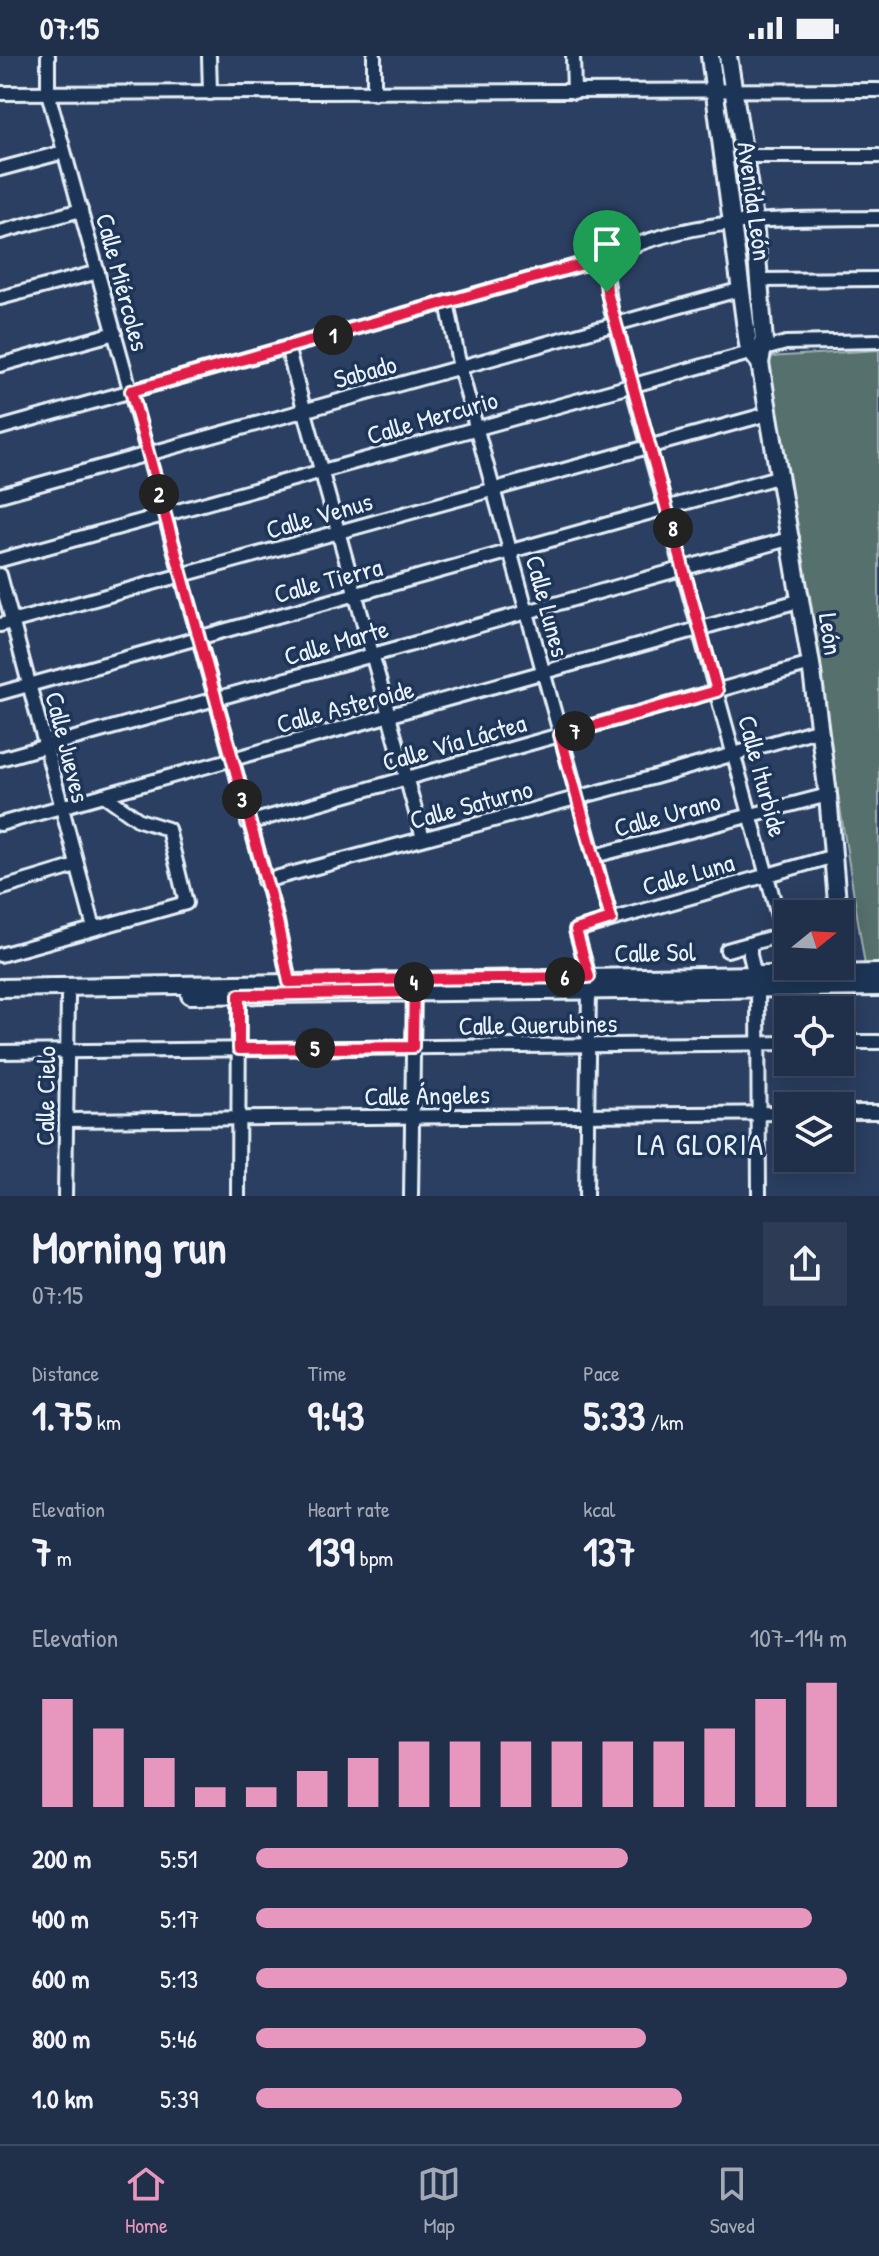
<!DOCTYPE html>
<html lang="en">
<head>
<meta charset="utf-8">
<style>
	:root { --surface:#202f4a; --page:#2d3b54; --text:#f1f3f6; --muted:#a2a9b5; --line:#3d4a62; --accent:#e797bd }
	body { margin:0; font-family:"Patrick Hand",sans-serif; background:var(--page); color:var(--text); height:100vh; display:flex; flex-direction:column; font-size:30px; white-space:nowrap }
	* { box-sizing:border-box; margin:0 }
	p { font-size:26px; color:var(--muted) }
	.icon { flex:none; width:44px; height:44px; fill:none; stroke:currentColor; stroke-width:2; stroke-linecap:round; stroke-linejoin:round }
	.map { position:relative; height:1140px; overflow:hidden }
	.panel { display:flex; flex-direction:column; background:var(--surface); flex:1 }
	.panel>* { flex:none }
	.needle { width:52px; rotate:72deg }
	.fabs { position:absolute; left:774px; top:844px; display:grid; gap:16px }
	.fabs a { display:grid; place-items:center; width:80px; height:80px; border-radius:0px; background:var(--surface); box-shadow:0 4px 20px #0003,0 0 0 2px var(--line); font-size:40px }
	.pin { position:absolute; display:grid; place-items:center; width:68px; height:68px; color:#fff; margin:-82px -34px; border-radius:50% 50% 50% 0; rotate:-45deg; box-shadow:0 0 8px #0007 }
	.pin .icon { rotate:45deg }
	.km { position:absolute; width:40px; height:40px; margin:-20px; border-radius:50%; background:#222; color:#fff; font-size:22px; line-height:40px; text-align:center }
	.round { display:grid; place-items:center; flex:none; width:84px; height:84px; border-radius:0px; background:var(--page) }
	.headline { display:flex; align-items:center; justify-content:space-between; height:136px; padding:0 32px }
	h1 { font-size:44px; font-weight:800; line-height:60px }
	.metrics { display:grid; grid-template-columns:repeat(3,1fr); gap:12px; height:136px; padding:8px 32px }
	.metrics div { display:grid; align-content:center }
	.metrics b { font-size:40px; font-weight:800 }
	.metrics small { font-size:22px; font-weight:400 }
	.metrics p { font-size:22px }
	.chart { height:224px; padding:16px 32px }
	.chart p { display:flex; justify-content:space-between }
	.chart svg { width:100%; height:144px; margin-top:8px; stroke:var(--accent); stroke-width:6 }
	ul { padding:0 32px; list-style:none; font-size:26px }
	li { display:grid; grid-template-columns:128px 96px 1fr; align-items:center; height:60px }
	li i { height:20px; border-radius:10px; background:var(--accent) }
	.status { display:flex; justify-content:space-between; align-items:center; height:56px; padding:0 40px; background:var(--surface); direction:ltr }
	.status svg { height:22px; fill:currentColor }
	.menu { display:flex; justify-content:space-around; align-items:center; height:112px; border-top:2px solid var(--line); background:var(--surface); font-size:22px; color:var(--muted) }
	.menu a { display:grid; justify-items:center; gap:4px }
	.menu .active { color:var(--accent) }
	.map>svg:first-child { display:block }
	.green { fill:#56706d; stroke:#9fb0b2; stroke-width:2 }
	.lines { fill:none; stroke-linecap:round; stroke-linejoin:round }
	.minor-casing { stroke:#e8f1f8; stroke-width:18 }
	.tertiary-casing { stroke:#e8f1f8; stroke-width:22 }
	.minor { stroke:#1d3557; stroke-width:12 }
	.tertiary { stroke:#1d3557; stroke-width:16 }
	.route-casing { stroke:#fff; stroke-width:16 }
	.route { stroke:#e11d48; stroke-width:10 }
	.labels { text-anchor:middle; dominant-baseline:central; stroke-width:7; stroke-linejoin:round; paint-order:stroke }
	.street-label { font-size:26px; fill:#e8f1f8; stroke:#1d3557 }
	.quarter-label { font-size:30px; letter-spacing:2px; fill:#e8f1f8; stroke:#1d3557 }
</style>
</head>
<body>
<div class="status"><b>07:15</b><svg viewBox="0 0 49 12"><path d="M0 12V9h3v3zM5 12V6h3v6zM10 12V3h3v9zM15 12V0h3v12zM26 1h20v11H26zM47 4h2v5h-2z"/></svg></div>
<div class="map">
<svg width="879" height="1140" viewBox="0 0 879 1140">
	<rect width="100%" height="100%" fill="#2b3f62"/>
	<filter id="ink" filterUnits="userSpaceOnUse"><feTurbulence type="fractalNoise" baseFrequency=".0125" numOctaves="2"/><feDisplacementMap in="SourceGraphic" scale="16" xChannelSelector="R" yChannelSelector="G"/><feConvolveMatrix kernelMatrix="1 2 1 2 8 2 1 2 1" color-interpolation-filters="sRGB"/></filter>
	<g filter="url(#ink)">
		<path class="green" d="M879,294V915L866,916L769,301Z"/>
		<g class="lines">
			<g class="minor-casing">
				<g id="minor">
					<path d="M48,0V37L277,865L289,926"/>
					<path d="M209,0L210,37"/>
					<path d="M374,0V37"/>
					<path d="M573,0L574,36"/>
					<path d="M0,37L879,34"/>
					<path d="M745,100H879"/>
					<path d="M0,113L64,96"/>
					<path d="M0,176L81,154"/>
					<path d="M604,202L611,253L783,878"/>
					<path d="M760,224L879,223"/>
					<path d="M0,242L98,216"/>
					<path d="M447,246L460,312L611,863"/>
					<path d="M287,291L423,782"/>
					<path d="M0,309L115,277"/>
					<path d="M0,372L604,202C696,159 780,163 879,162"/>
					<path d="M0,439L742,233"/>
					<path d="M0,504L786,287L879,285"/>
					<path d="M0,519L94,872"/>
					<path d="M0,569L768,358"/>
					<path d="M0,637L781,420"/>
					<path d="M0,703L792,482"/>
					<path d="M248,767L811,608"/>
					<path d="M0,768L802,544"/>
					<path d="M594,800L828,739"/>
					<path d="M264,825L655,721L820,673"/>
					<path d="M0,833L76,810"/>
					<path d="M750,888V899L758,932L759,1140"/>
					<path d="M727,894L788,877"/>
					<path d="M0,899L186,847L168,773L139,764L104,739"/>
					<path d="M589,921L576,874L834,800"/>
					<path d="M840,986H879"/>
					<path d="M0,996L788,987"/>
					<path d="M840,1056H879"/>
					<path d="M66,1064L788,1057"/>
					<path d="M65,1140L68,941"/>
					<path d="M238,1140L239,939"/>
					<path d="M411,1140L414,930"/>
					<path d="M586,1140L589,934"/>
				</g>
			</g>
			<g class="tertiary-casing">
				<g id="tertiary">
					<path d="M710,0L748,288L751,296L760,307"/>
					<path d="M728,0L754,163L764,286L760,307L811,608L828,739L838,858"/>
					<path d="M840,887L843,925"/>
					<path d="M0,932L879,917"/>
					<path d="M190,939L879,931"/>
				</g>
			</g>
			<use href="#minor" class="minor"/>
			<use href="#tertiary" class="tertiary"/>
		</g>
	</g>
	<g class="lines" filter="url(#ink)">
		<g class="route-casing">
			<path id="route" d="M607,236L604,202L131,335L277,865L289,926L414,923V936L239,939V993L413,991L414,923L589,921L576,874L611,863L560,679L717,635L607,236"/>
		</g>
		<use href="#route" class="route"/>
	</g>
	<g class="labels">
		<g class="street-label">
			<text transform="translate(755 145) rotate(82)">Avenida León</text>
			<text transform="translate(123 226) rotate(75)">Calle Miércoles</text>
			<text transform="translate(365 315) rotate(-15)">Sabado</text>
			<text transform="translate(432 361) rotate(-16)">Calle Mercurio</text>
			<text transform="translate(319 459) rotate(-16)">Calle Venus</text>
			<text transform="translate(328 524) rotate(-15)">Calle Tierra</text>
			<text transform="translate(548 550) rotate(75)">Calle Lunes</text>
			<text transform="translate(831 578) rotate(82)">León</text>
			<text transform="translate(336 586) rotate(-16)">Calle Marte</text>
			<text transform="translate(345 650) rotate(-15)">Calle Asteroide</text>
			<text transform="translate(454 686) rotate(-16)">Calle Vía Láctea</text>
			<text transform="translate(68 691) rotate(76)">Calle Jueves</text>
			<text transform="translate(763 720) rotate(75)">Calle Iturbide</text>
			<text transform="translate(471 748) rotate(-15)">Calle Saturno</text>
			<text transform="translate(667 758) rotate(-15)">Calle Urano</text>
			<text transform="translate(688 818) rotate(-16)">Calle Luna</text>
			<text transform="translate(655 896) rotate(-1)">Calle Sol</text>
			<text transform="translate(538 968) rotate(-1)">Calle Querubines</text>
			<text transform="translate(427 1039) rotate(-1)">Calle Ángeles</text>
			<text transform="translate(45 1040) rotate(-89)">Calle Cielo</text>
		</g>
		<g class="quarter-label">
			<text x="701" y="1088">LA GLORIA</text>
		</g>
	</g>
</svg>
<div class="fabs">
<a><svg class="needle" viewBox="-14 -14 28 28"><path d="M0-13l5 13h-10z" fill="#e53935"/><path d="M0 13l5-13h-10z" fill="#a2a9b5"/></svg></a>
<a><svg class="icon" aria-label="locate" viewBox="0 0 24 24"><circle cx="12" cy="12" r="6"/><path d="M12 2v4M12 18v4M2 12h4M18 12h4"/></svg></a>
<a><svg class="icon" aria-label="layers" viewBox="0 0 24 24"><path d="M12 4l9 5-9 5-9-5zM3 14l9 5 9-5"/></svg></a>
</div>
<div class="pin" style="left:607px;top:236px;background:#1e9e55"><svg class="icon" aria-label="arrive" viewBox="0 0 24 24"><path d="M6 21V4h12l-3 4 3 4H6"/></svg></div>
<b class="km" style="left:333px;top:279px">1</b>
<b class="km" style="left:159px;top:438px">2</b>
<b class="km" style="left:242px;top:743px">3</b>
<b class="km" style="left:414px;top:926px">4</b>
<b class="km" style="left:315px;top:992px">5</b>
<b class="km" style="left:565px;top:921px">6</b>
<b class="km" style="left:575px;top:675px">7</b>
<b class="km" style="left:673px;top:472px">8</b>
</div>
<section class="panel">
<div class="headline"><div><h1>Morning run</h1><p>07:15</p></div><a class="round"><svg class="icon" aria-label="share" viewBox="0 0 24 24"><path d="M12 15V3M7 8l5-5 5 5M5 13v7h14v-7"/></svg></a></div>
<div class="metrics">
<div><p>Distance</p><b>1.75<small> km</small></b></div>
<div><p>Time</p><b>9:43</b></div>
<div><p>Pace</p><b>5:33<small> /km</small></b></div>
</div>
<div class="metrics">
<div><p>Elevation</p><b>7<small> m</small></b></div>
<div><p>Heart rate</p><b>139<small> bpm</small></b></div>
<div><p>kcal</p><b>137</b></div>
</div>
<div class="chart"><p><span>Elevation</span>107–114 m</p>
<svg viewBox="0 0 160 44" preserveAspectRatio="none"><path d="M5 44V11M15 44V20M25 44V29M35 44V38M45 44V38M55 44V33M65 44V29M75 44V24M85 44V24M95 44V24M105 44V24M115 44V24M125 44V24M135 44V20M145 44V11M155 44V6"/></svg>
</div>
<ul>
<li><b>200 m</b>5:51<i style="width:63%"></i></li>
<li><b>400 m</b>5:17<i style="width:94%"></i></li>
<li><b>600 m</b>5:13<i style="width:100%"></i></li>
<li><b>800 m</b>5:46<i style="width:66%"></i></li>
<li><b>1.0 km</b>5:39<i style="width:72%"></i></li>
</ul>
</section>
<nav class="menu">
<a class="active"><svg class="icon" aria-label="home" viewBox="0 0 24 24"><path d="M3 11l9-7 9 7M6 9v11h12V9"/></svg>Home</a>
<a><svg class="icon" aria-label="map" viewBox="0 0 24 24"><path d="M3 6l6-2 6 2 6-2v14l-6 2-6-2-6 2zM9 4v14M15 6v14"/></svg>Map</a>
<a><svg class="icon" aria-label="saved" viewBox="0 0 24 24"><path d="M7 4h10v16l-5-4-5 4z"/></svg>Saved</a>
</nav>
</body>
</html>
